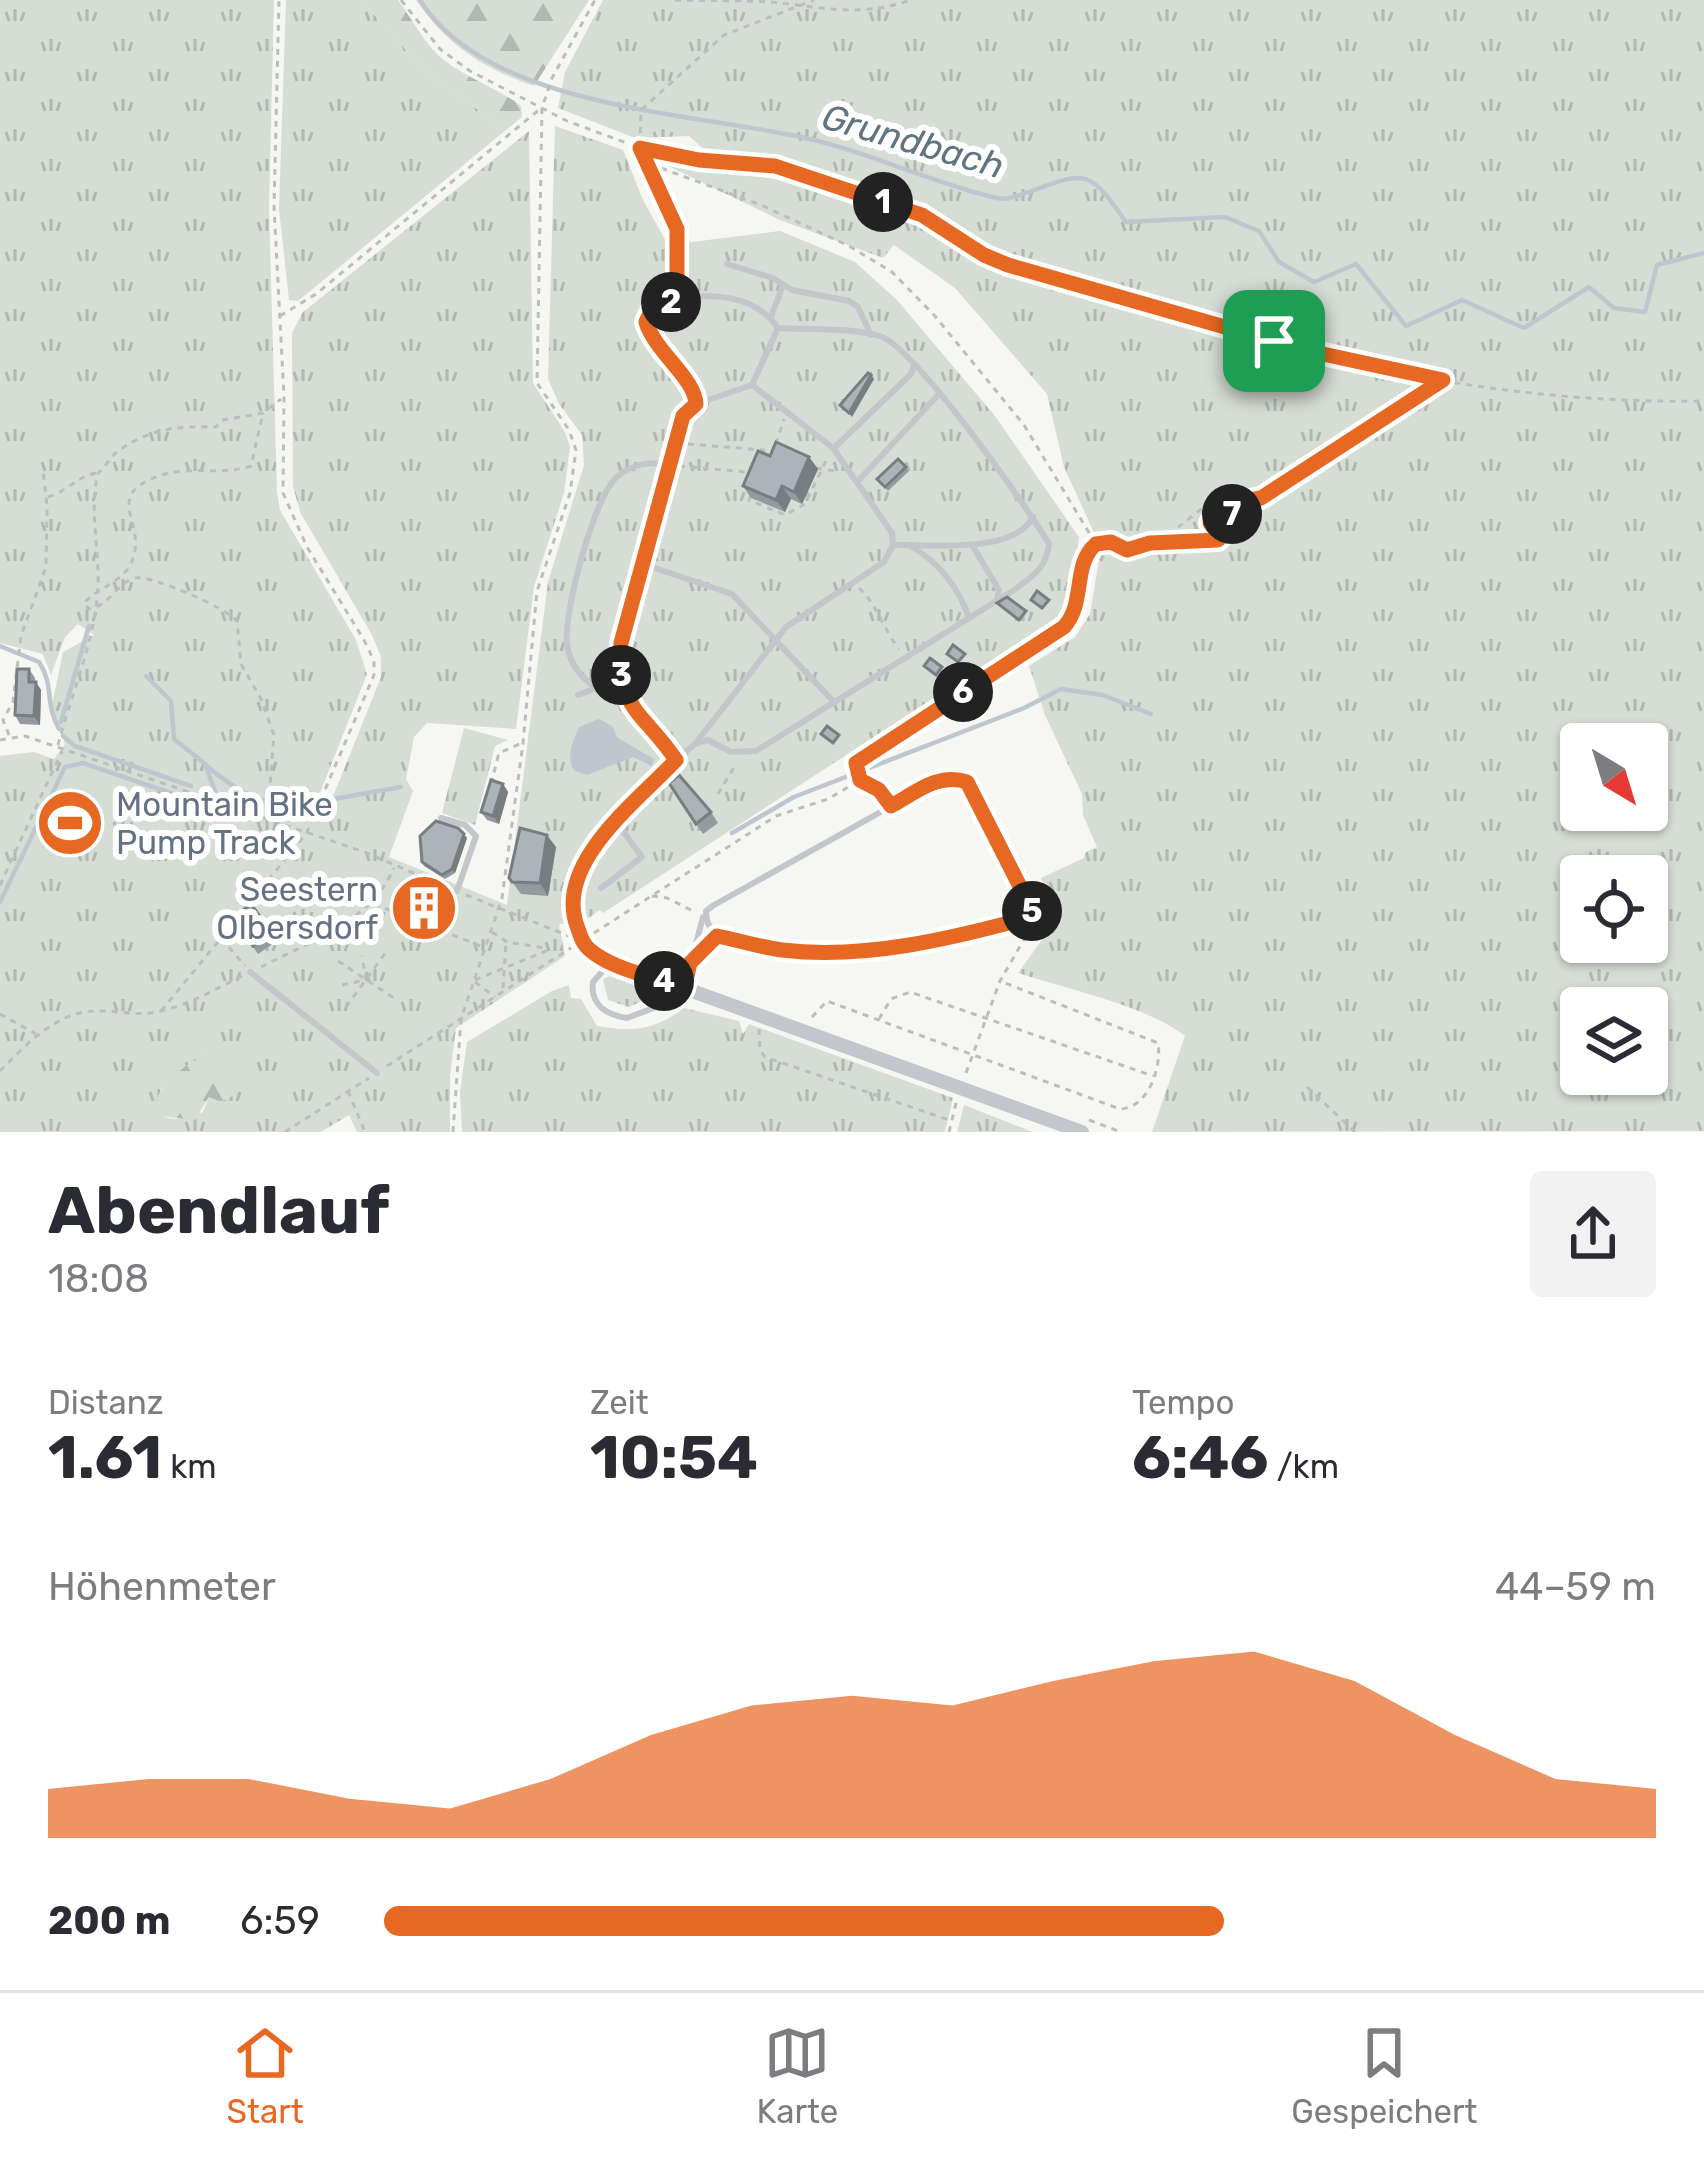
<!DOCTYPE html>
<html lang="de">
<head>
<meta charset="utf-8">
<style>
	:root { --surface:#fff; --page:#f2f2f3; --text:#2b2b33; --muted:#7c7c81; --line:#e1e1e2; --accent:#e76822 }
	body { margin:0; font-family:Rubik,sans-serif; background:var(--page); color:var(--text); height:100vh; display:flex; flex-direction:column; font-size:45px; white-space:nowrap }
	* { box-sizing:border-box; margin:0 }
	p { font-size:39px; color:var(--muted) }
	.icon { flex:none; width:66px; height:66px; fill:none; stroke:currentColor; stroke-width:2; stroke-linecap:round; stroke-linejoin:round }
	.map { position:relative; height:1132px; overflow:hidden }
	.details { display:flex; flex-direction:column; background:var(--surface); flex:1 }
	.details>* { flex:none }
	.needle { width:78px; rotate:142deg }
	.controls { position:absolute; left:1560px; top:723px; display:grid; gap:24px }
	.controls a { display:grid; place-items:center; width:108px; height:108px; border-radius:12px; background:var(--surface); box-shadow:0 3px 9px #0004; font-size:60px }
	.pin { position:absolute; display:grid; place-items:center; width:102px; height:102px; color:#fff; margin:-51px; border-radius:24px; box-shadow:0 6px 18px #0006 }
	.km { position:absolute; width:60px; height:60px; margin:-30px; border-radius:50%; background:#222; color:#fff; font-size:33px; line-height:60px; text-align:center }
	.round { display:grid; place-items:center; flex:none; width:126px; height:126px; border-radius:12px; background:var(--page) }
	.headline { display:flex; align-items:center; justify-content:space-between; height:204px; padding:0 48px }
	h1 { font-size:66px; font-weight:700; line-height:90px }
	.stats { display:grid; grid-template-columns:repeat(3,1fr); gap:18px; height:204px; padding:12px 48px }
	.stats div { display:grid; align-content:center }
	.stats b { font-size:60px; font-weight:700 }
	.stats small { font-size:33px; font-weight:400 }
	.stats p { font-size:33px }
	.chart { height:336px; padding:24px 48px }
	.chart p { display:flex; justify-content:space-between }
	.chart svg { width:100%; height:216px; margin-top:12px; fill:var(--accent); opacity:.7 }
	ul { padding:0 48px; list-style:none; font-size:39px }
	li { display:grid; grid-template-columns:192px 144px 1fr; align-items:center; height:90px }
	li i { height:30px; border-radius:15px; background:var(--accent) }
	.tab-bar { display:flex; justify-content:space-around; align-items:center; height:168px; border-top:3px solid var(--line); background:var(--surface); font-size:33px; color:var(--muted) }
	.tab-bar a { display:grid; justify-items:center; gap:6px }
	.tab-bar .on { color:var(--accent) }
	.map>svg:first-child { display:block }
	.grass { fill:url(#grass-tufts); fill-rule:evenodd }
	.forest { fill:url(#forest-firs) }
	.garden { fill:#d6ddd4 }
	.water { fill:#bfc7ce }
	.lines { fill:none; stroke-linecap:round; stroke-linejoin:round }
	.stream { stroke:#bfc7ce; stroke-width:4.5 }
	.path { stroke:#bbbdc0; stroke-width:3; stroke-dasharray:6 6; stroke-linecap:butt }
	.lane { stroke:#c3c6ca; stroke-width:6 }
	.street { stroke:#c3c6ca; stroke-width:14 }
	.wall { fill:#949a9f }
	.shaded-wall { fill:#787d82 }
	.building { fill:#acb3b9; stroke:#787d82; stroke-width:3 }
	.route-casing { stroke:#fff; stroke-width:24 }
	.route { stroke:#e76822; stroke-width:15 }
	.labels { text-anchor:middle; dominant-baseline:central; stroke-width:12; stroke-linejoin:round; paint-order:stroke }
	.poi-label { font-size:33px; fill:#647284; stroke:#fff; text-anchor:start }
	.water-label { font-size:36px; font-style:italic; fill:#607481; stroke:#fff }
</style>
</head>
<body>
<div class="map">
<svg width="1704" height="1132" viewBox="0 0 1704 1132">
	<defs>
		<pattern id="grass-tufts" width="24" height="20" patternUnits="userSpaceOnUse" patternTransform="scale(3)"><rect width="24" height="20" fill="#d6ddd4"/><path d="M3 7l-1-3M5 7V3M7 7l1-3M15 17l-1-3M17 17v-4M19 17l1-3" fill="none" stroke="#b1b8b2"/></pattern>
		<pattern id="forest-firs" width="22" height="20" patternUnits="userSpaceOnUse" patternTransform="scale(3)"><rect width="22" height="20" fill="#d6ddd4"/><path d="M5 1l3.5 6h-7zM16 11l3.5 6h-7z" fill="#b1b8b2"/></pattern>
	</defs>
	<rect width="100%" height="100%" fill="#f6f6f3"/>
	<g class="grass">
		<path d="M0,0H274L269,208L277,492L280,510L356,640L367,674L318,798L334,794L381,677V657L372,635L300,512L293,486L292,333L302,313L529,131L533,383L565,432L570,447L564,493L534,587L516,729L427,723L414,737L406,779L413,791L389,857L507,905L548,582L584,465L582,435L559,404L548,379L555,126L623,150L643,200L668,245L780,231L855,262L897,300L995,416L1079,537L1071,609L603,913L600,910L580,924H559L565,956L456,1028L450,1076V1132H357L349,1115L321,1132H0V756L34,752L54,759L65,744L52,705L63,652L94,635L78,624L65,637L51,675L43,654L0,643ZM207,1052L221,1102L209,1097L203,1112C187,1118 168,1124 154,1111L161,1089Z"/>
		<path d="M286,0H361L426,72L506,130L298,301L289,300L279,209Z"/>
		<path d="M603,0H1704V1131L1152,1132L1185,1036C1147,1006 1067,989 1018,973L1047,933L1059,924L1041,878L1084,858L1086,852L1097,847L1083,815L1082,794L1045,715L1029,666L1075,637L1090,614L1101,548L1064,467L1047,394L955,288L894,245L883,258L780,220L654,159L827,188C806,150 746,154 708,153L689,136L635,138L558,108L565,72ZM1581,744H1647V810H1581ZM1581,876H1647V942H1581ZM1581,1008H1647V1074H1581Z"/>
		<path d="M464,728L508,740L495,746L475,825L442,813Z"/>
		<path d="M616,974L632,983L643,982L648,998L629,1007L608,1000L603,979Z"/>
		<path d="M569,985L571,998L581,999L597,1026C632,1032 654,1031 684,1008L739,1021L743,1034L749,1024L953,1098L945,1132H462L460,1092L467,1042L552,991Z"/>
		<path d="M964,1105L1033,1132H957Z"/>
	</g>
	<g class="forest">
		<path d="M361,0H398C411,18 423,40 438,55C462,77 495,86 521,106L522,117L506,130L426,72Z"/>
		<path d="M416,0H589L534,86C482,68 448,46 416,0Z"/>
		<path d="M213,1048L227,1056L234,1095L221,1102L209,1097L195,1120L159,1116L154,1111C158,1079 189,1065 213,1048Z"/>
	</g>
	<path class="garden" d="M70,772L110,791L69,875L30,856Z"/>
	<path class="water" d="M599,719L612,726L618,738L654,759L652,766L633,757L587,775L575,771C565,760 573,740 579,727Z"/>
	<g class="lines">
		<g class="stream">
			<path d="M420,0C488,110 699,112 814,140C876,155 935,184 997,198C1006,200 1013,197 1023,194C1086,172 1086,165 1126,222L1225,217L1259,231L1279,262L1314,282L1356,264L1406,326L1462,300L1524,328L1589,287L1614,308L1645,312L1657,265L1704,253"/>
			<path d="M0,646L39,662C55,687 44,702 59,729"/>
			<path d="M146,676L171,701L174,739L205,764L216,794L251,806"/>
			<path d="M61,722L89,626"/>
			<path d="M63,736L75,746L191,786"/>
			<path d="M207,766C239,793 265,808 309,805"/>
			<path d="M328,800L401,787"/>
			<path d="M732,833L794,797L1024,708L1061,689L1103,695L1151,714"/>
			<path d="M0,902L65,767L83,763L200,803"/>
		</g>
		<g class="path">
			<path d="M401,0L440,49L470,71L567,121L640,148L699,160L775,166L923,215L984,255L1008,264C1132,296 1253,342 1377,368C1483,391 1596,403 1704,401"/>
			<path d="M675,0C707,1 739,0 770,2C823,7 858,18 911,0"/>
			<path d="M650,164L761,205L849,246L892,272L934,315L1024,425L1094,541"/>
			<path d="M676,293L677,229L640,148L641,110L724,35L814,0"/>
			<path d="M280,316L316,294L540,109"/>
			<path d="M688,444L763,450L766,454"/>
			<path d="M776,444L784,419"/>
			<path d="M679,466L746,472L752,469"/>
			<path d="M816,468L835,471"/>
			<path d="M751,496L749,500L785,515L805,504L827,459"/>
			<path d="M48,497C68,491 76,477 96,473"/>
			<path d="M1152,543L1218,540L1221,537L1210,523L1232,526L1221,510L1241,518L1246,516L1238,502"/>
			<path d="M859,588C876,603 884,630 899,649"/>
			<path d="M9,735L3,720L13,702L21,636L46,567L47,506L43,469"/>
			<path d="M0,740L25,736L367,853L446,887"/>
			<path d="M58,745C71,695 97,635 98,583C99,547 89,509 98,473C106,467 110,457 118,451C151,428 178,426 216,427L222,420L263,413L281,399"/>
			<path d="M491,784L499,753L522,743"/>
			<path d="M718,794L736,764"/>
			<path d="M886,800L879,790L860,780L856,762L1064,627C1086,603 1073,564 1096,544L1111,542L1133,550L1167,536L1209,503L1261,498L1442,380"/>
			<path d="M253,814L270,785L274,735L261,699L241,664L237,621C227,608 149,574 135,578C116,583 110,606 89,609L84,603C98,587 124,582 132,561C148,523 101,496 159,476C189,465 222,476 251,466L263,413"/>
			<path d="M0,885L62,751"/>
			<path d="M466,895L569,936"/>
			<path d="M652,896L667,898L693,911"/>
			<path d="M374,904L483,947"/>
			<path d="M246,908L307,832L374,675V661L364,640L307,547L283,493L284,396L274,207L279,0"/>
			<path d="M492,932L507,942L545,948"/>
			<path d="M594,933L776,816L828,799L860,780"/>
			<path d="M221,938L245,966"/>
			<path d="M338,961L394,998"/>
			<path d="M261,967C311,941 370,922 394,868"/>
			<path d="M475,980L551,949"/>
			<path d="M475,982L495,997"/>
			<path d="M342,985L366,980L362,956"/>
			<path d="M503,988L506,944"/>
			<path d="M346,1007L386,952"/>
			<path d="M161,1011L236,920"/>
			<path d="M0,1014L36,1034"/>
			<path d="M812,1017L827,1001L1120,1109C1148,1108 1162,1068 1158,1043L1000,981"/>
			<path d="M879,1019L891,999L910,992L1153,1076"/>
			<path d="M759,1029L760,1050L765,1057L952,1121"/>
			<path d="M387,1066L571,948"/>
			<path d="M0,1071C27,1044 58,1009 101,1011C120,1011 136,1016 156,1012C187,1006 214,990 242,976"/>
			<path d="M966,1073L1000,981L1030,929"/>
			<path d="M1307,1087L1355,1132"/>
			<path d="M348,1091L365,1132"/>
			<path d="M1089,1120L1121,1132"/>
			<path d="M285,1132L369,1078"/>
			<path d="M453,1132L461,1019L502,898L523,743L537,591L570,493L576,450L569,430L537,383L542,108L552,78L595,0"/>
			<path d="M949,1132L957,1099"/>
		</g>
		<g class="lane">
			<path d="M727,264L773,278L792,290L849,301L858,307L871,335"/>
			<path d="M771,317L783,285"/>
			<path d="M696,404V394L649,331L646,321L653,309C690,290 752,289 778,328"/>
			<path d="M834,448L911,374L914,365"/>
			<path d="M859,480L938,395"/>
			<path d="M893,545C931,544 1013,555 1033,517"/>
			<path d="M909,545C939,562 958,586 969,618"/>
			<path d="M972,545L999,590L997,600"/>
			<path d="M643,564L732,594L834,702"/>
			<path d="M578,695L594,689"/>
			<path d="M625,697C597,694 572,675 567,645C563,614 594,495 618,476C634,463 651,461 671,465"/>
			<path d="M695,744L708,740L731,752L756,751L1014,590C1033,576 1046,569 1049,544C1027,506 914,347 880,336C850,327 810,330 778,328"/>
			<path d="M676,760C644,711 616,710 621,643L683,416L696,404L752,385L778,328"/>
			<path d="M954,777L967,782L1035,917C944,941 845,964 752,943C730,938 706,939 706,911L714,905L938,780Z"/>
			<path d="M441,818L465,825L476,836L457,891"/>
			<path d="M601,888L642,857L617,823"/>
			<path d="M581,937L573,915V888L582,861L676,760L695,744L786,627L884,562L893,545L892,533L833,448L752,385"/>
			<path d="M694,958L717,936"/>
			<path d="M609,964L593,982C590,1005 607,1015 627,1018L664,1004L684,989L703,917"/>
			<path d="M250,972L377,1073"/>
		</g>
		<path class="street" d="M582,941L590,951L612,962L1082,1132"/>
	</g>
	<g class="wall">
		<path d="M770,456L809,457L818,469L802,504L791,499L785,512L751,498L743,486Z"/>
		<path d="M898,459L909,471L888,491L877,479Z"/>
		<path d="M29,669L35,678V682L41,690L40,725L20,724L15,715Z"/>
		<path d="M669,783L711,812L718,823L703,834Z"/>
		<path d="M503,784L508,792L499,824L487,820L481,812Z"/>
		<path d="M467,838L455,873L445,879L424,866L422,862Z"/>
		<path d="M556,847L548,896L521,894L509,878Z"/>
		<path d="M433,898L438,906L434,919L409,910L403,901Z"/>
		<path d="M251,904L277,941L258,954L233,918Z"/>
	</g>
	<g class="shaded-wall">
		<path d="M871,375L874,379L852,417L849,413Z"/>
		<path d="M809,457L818,469L802,504L794,492Z"/>
		<path d="M782,486L791,499L785,512L776,500Z"/>
		<path d="M36,682L41,690L40,725L34,716Z"/>
		<path d="M503,784L508,792L499,824L493,816Z"/>
		<path d="M464,834L467,838L455,873L452,869Z"/>
		<path d="M547,835L556,847L548,896L540,883Z"/>
		<path d="M433,898L438,906L434,919L428,910Z"/>
	</g>
	<g class="building">
		<path d="M868,373L871,375L849,413L840,405Z"/>
		<path d="M776,442L809,457L794,492L782,486L776,500L743,486L758,451L770,456Z"/>
		<path d="M898,459L906,467L885,487L877,479Z"/>
		<path d="M1037,591L1049,600L1042,608L1031,600Z"/>
		<path d="M1007,597L1026,611L1019,620L997,603Z"/>
		<path d="M953,645L965,654L958,662L947,654Z"/>
		<path d="M930,658L942,667L936,675L924,666Z"/>
		<path d="M17,669H29V682H36L34,716L15,715Z"/>
		<path d="M827,726L839,735L833,743L821,734Z"/>
		<path d="M679,775L711,812L696,824L669,783Z"/>
		<path d="M491,780L503,784L493,816L481,812Z"/>
		<path d="M436,821L458,828L464,834L452,869L442,875L422,862L420,836Z"/>
		<path d="M520,828L547,835L540,883L512,882L509,878Z"/>
		<path d="M408,888L433,898L428,910L403,901Z"/>
		<path d="M251,904L271,932L253,946L233,918Z"/>
	</g>
	<g class="lines">
		<g class="route-casing">
			<path id="route" d="M640,148L699,160L775,166L922,215L984,255L1008,265L1309,351L1443,380L1261,498L1238,502L1246,516L1241,518L1221,510L1232,526L1210,523L1221,537L1218,540L1150,543L1127,550L1111,542L1096,544C1072,564 1086,603 1064,627L856,763L860,780L879,790L891,806C915,793 939,772 967,782L1035,916C955,938 865,960 782,950C760,947 738,940 717,936L690,963L684,989C656,977 613,970 590,950C582,944 580,934 577,926C554,863 637,802 676,760C643,711 616,710 621,643L683,416L696,404C695,378 655,352 646,322L652,309L677,301V229Z"/>
		</g>
		<use href="#route" class="route"/>
	</g>
	<defs>
		<g id="stadium-disc" transform="scale(3.45)"><circle r="9.5" fill="#e76822" stroke="#fff"/><path d="M0-5a6.5 5 0 1 0 0 10a6.5 5 0 1 0 0-10ZM-3.5-1.8h7v3.6h-7Z" fill="#fff"/></g>
		<g id="building-disc" transform="scale(3.45)"><circle r="9.5" fill="#e76822" stroke="#fff"/><path d="M-4-6H4V6H1V3H-1V6H-4ZM-2.5-4.3h1.7v1.8h-1.7ZM.8-4.3h1.7v1.8H.8ZM-2.5-1h1.7V.8h-1.7ZM.8-1h1.7V.8H.8Z" fill="#fff"/></g>
	</defs>
	<g fill-rule="evenodd">
		<use href="#stadium-disc" x="70" y="823"/>
		<use href="#building-disc" x="424" y="908"/>
	</g>
	<g class="labels">
		<g class="poi-label">
			<text x="116" y="804">Mountain Bike<tspan x="116" dy="38">Pump Track</tspan></text>
			<text x="378" y="889" text-anchor="end">Seestern<tspan x="378" dy="38">Olbersdorf</tspan></text>
		</g>
		<g class="water-label">
			<text transform="translate(913 141) rotate(16)">Grundbach</text>
		</g>
	</g>
</svg>
<div class="controls">
<a><svg class="needle" viewBox="-14 -14 28 28"><path d="M0-13l5 13h-10z" fill="#e53935"/><path d="M0 13l5-13h-10z" fill="#7c7c81"/></svg></a>
<a><svg class="icon" aria-label="locate" viewBox="0 0 24 24"><circle cx="12" cy="12" r="6"/><path d="M12 2v4M12 18v4M2 12h4M18 12h4"/></svg></a>
<a><svg class="icon" aria-label="layers" viewBox="0 0 24 24"><path d="M12 4l9 5-9 5-9-5zM3 14l9 5 9-5"/></svg></a>
</div>
<div class="pin" style="left:1274px;top:341px;background:#1e9e55"><svg class="icon" aria-label="arrive" viewBox="0 0 24 24"><path d="M6 21V4h12l-3 4 3 4H6"/></svg></div>
<b class="km" style="left:883px;top:202px">1</b>
<b class="km" style="left:671px;top:302px">2</b>
<b class="km" style="left:621px;top:675px">3</b>
<b class="km" style="left:664px;top:981px">4</b>
<b class="km" style="left:1032px;top:911px">5</b>
<b class="km" style="left:963px;top:692px">6</b>
<b class="km" style="left:1232px;top:514px">7</b>
</div>
<section class="details">
<div class="headline"><div><h1>Abendlauf</h1><p>18:08</p></div><a class="round"><svg class="icon" aria-label="share" viewBox="0 0 24 24"><path d="M12 15V3M7 8l5-5 5 5M5 13v7h14v-7"/></svg></a></div>
<div class="stats">
<div><p>Distanz</p><b>1.61<small> km</small></b></div>
<div><p>Zeit</p><b>10:54</b></div>
<div><p>Tempo</p><b>6:46<small> /km</small></b></div>
</div>
<div class="chart"><p><span>Höhenmeter</span>44–59 m</p>
<svg viewBox="0 0 160 44" preserveAspectRatio="none"><path d="M0 44V34L10 32L20 32L30 36L40 38L50 32L60 23L70 17L80 15L90 17L100 12L110 8L120 6L130 12L140 23L150 32L160 34V44z"/></svg>
</div>
<ul>
<li><b>200 m</b>6:59<i style="width:66%"></i></li>
</ul>
</section>
<nav class="tab-bar">
<a class="on"><svg class="icon" aria-label="home" viewBox="0 0 24 24"><path d="M3 11l9-7 9 7M6 9v11h12V9"/></svg>Start</a>
<a><svg class="icon" aria-label="map" viewBox="0 0 24 24"><path d="M3 6l6-2 6 2 6-2v14l-6 2-6-2-6 2zM9 4v14M15 6v14"/></svg>Karte</a>
<a><svg class="icon" aria-label="saved" viewBox="0 0 24 24"><path d="M7 4h10v16l-5-4-5 4z"/></svg>Gespeichert</a>
</nav>
</body>
</html>
